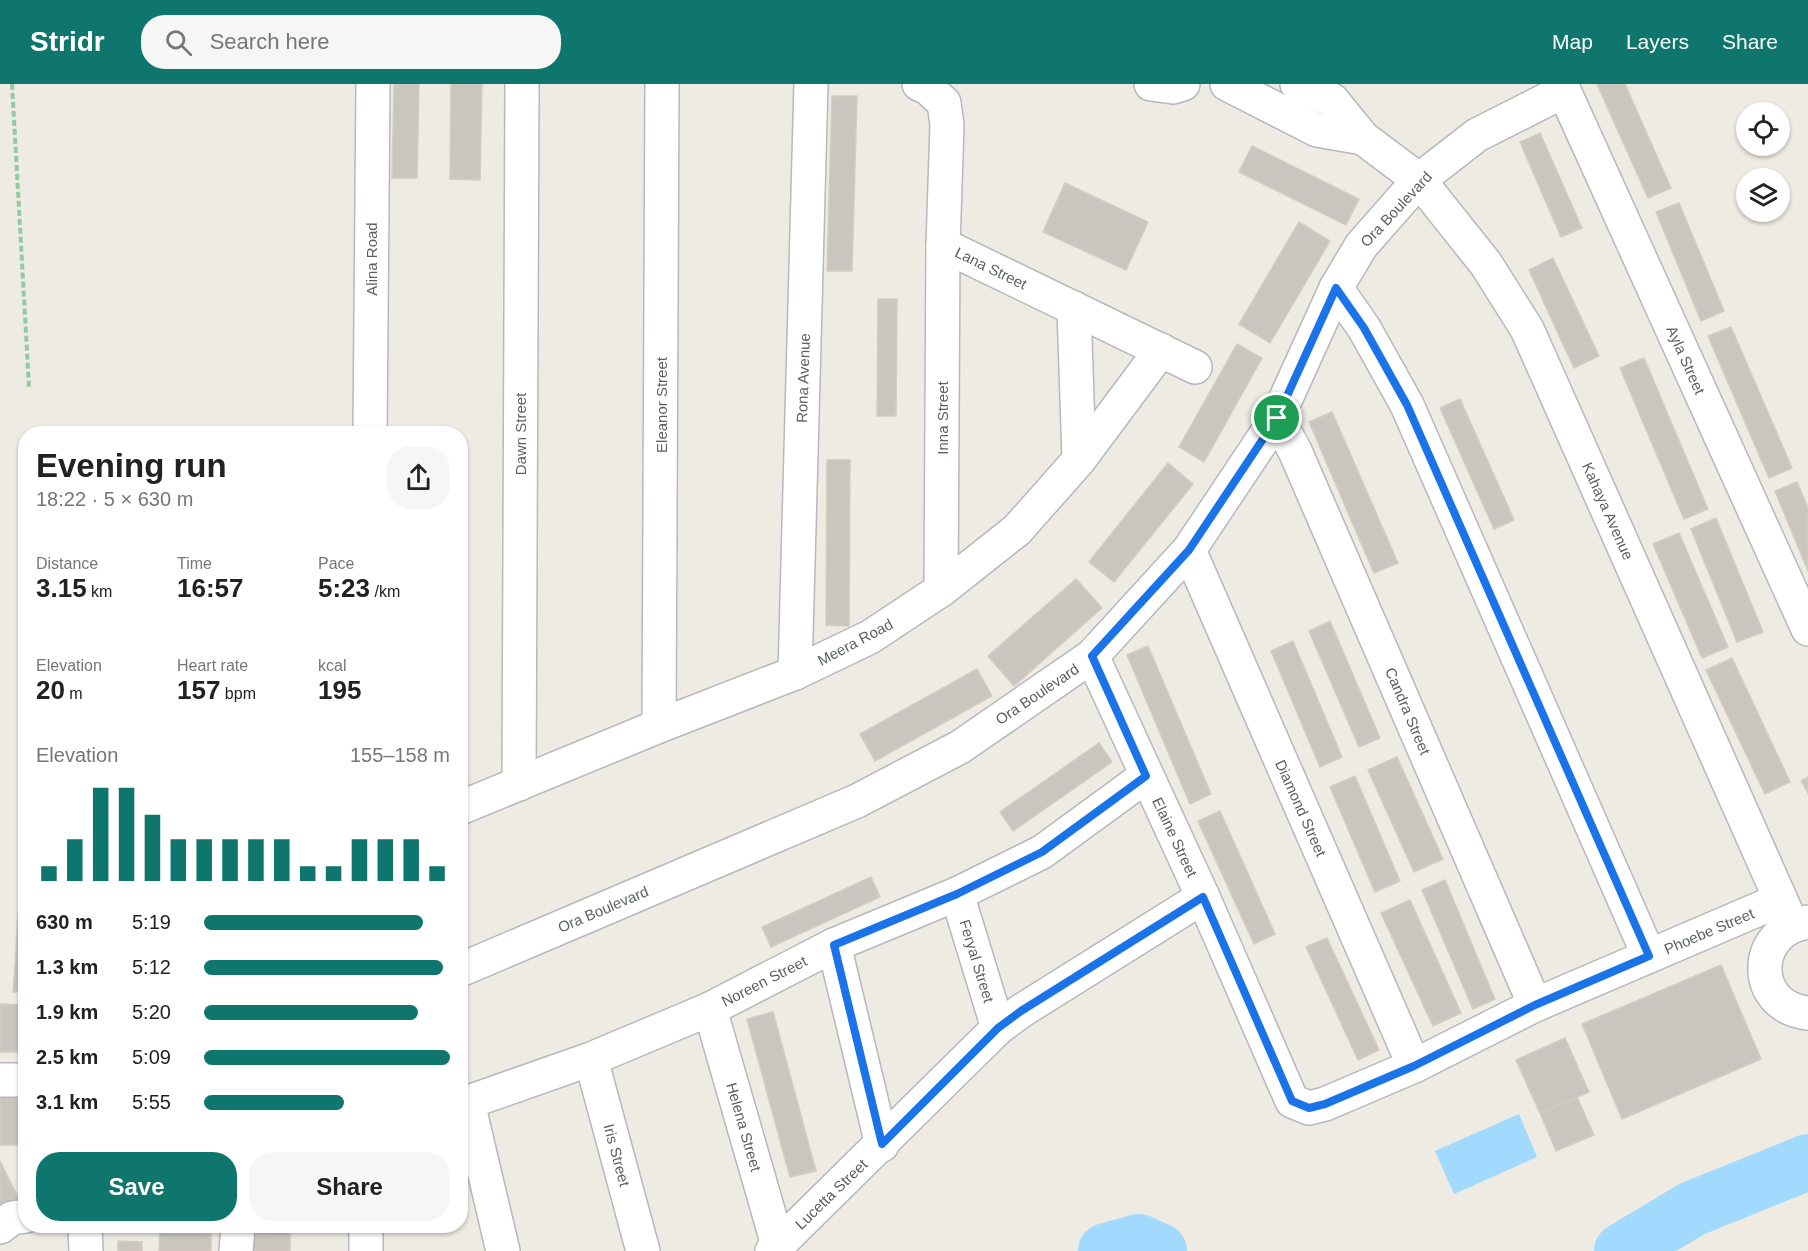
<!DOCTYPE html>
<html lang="en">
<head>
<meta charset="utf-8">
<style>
	:root { --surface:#fff; --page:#f6f6f6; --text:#222; --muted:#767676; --accent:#0f766e }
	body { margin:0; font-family:Arial,sans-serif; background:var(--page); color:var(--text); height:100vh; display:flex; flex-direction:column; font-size:22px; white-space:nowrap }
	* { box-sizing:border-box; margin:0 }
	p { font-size:20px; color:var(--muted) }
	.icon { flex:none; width:33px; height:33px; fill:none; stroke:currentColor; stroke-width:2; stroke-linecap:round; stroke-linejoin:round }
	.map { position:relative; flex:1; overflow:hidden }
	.side { position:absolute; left:18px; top:342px; width:450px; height:807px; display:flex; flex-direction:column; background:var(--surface); border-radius:24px; box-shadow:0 2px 4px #0004 }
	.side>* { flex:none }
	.controls { position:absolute; left:1736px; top:18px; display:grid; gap:12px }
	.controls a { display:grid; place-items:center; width:54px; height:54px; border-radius:50%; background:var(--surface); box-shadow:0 2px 4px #0004; font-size:30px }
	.pin { position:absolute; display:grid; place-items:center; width:51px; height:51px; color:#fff; margin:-26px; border:3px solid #fff; border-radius:50%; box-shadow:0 2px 6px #0007 }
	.round { display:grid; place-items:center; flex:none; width:63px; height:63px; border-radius:24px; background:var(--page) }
	.head { display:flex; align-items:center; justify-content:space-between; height:102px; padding:0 18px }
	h1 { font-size:33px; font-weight:600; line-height:45px }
	.stats { display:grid; grid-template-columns:repeat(3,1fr); gap:9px; height:102px; padding:6px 18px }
	.stats div { display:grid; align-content:center }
	.stats b { font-size:26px; font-weight:600 }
	.stats small { font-size:16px; font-weight:400 }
	.stats p { font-size:16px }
	.chart { height:168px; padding:12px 18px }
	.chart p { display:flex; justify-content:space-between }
	.chart svg { width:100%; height:108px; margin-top:6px; stroke:var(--accent); stroke-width:6 }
	.button { display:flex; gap:12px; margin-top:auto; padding:12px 18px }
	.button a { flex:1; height:69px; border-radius:24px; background:var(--accent); color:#fff; font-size:24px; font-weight:600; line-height:69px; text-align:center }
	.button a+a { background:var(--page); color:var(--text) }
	ul { padding:0 18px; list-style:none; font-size:20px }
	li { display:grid; grid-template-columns:96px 72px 1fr; align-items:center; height:45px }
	li i { height:15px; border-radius:8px; background:var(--accent) }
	header { display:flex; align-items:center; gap:36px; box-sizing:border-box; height:84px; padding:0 30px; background:var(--accent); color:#fff }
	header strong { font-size:28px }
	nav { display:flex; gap:33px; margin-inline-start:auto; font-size:21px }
	.search { width:420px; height:54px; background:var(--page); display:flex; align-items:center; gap:15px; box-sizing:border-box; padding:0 21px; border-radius:24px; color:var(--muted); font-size:22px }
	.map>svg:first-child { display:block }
	.water { fill:#a1d9ff }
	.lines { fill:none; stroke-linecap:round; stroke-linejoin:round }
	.river { stroke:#a1d9ff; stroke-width:56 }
	.building { fill:#c9c6bf; stroke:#d3cdc0; stroke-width:1.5 }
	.minor-casing { stroke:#b5b9bd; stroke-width:36 }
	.path { stroke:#94caa2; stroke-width:4; stroke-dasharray:6 3; stroke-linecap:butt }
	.minor { stroke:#fff; stroke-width:33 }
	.route-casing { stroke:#fff; stroke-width:12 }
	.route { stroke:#1a73e8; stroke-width:8 }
	.labels { text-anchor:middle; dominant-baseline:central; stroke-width:4.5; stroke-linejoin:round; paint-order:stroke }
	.street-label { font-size:15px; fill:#5a5f64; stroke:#fff }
</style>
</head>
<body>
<header>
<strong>Stridr</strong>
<div class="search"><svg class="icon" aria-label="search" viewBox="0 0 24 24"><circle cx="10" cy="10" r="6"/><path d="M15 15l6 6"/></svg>Search here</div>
<nav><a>Map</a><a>Layers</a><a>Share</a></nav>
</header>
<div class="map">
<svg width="1808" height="1167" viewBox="0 0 1808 1167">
	<rect width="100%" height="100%" fill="#eeebe2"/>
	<path class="water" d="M1519,1030L1537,1073L1454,1110L1435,1067Z"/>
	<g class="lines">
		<g class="river">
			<path d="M1106,1167L1139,1158L1159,1167"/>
			<path d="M1622,1167L1692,1125L1808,1078"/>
		</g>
	</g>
	<g class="building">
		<path d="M394,0H419L417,94H392Z"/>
		<path d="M451,0H482L480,96L450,95Z"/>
		<path d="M1597,0H1625L1671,104L1648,114Z"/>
		<path d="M832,12H857L852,187H827Z"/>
		<path d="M1540,49L1582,144L1561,153L1520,58Z"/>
		<path d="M1252,62L1359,115L1346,141L1239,88Z"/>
		<path d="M1065,99L1148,138L1126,186L1043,148Z"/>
		<path d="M1679,119L1724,227L1701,237L1656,128Z"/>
		<path d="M1299,138L1330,157L1270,259L1239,240Z"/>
		<path d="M1553,174L1599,272L1574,284L1529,186Z"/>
		<path d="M878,215H897L896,332H877Z"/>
		<path d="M1731,243L1792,384L1769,394L1708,252Z"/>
		<path d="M1237,260L1262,274L1204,378L1179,363Z"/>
		<path d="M1644,274L1708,425L1684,435L1620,284Z"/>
		<path d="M1460,315L1514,436L1494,445L1440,324Z"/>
		<path d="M1332,328L1398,479L1374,489L1309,338Z"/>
		<path d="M827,376H850L849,542L826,541Z"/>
		<path d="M1168,379L1193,400L1114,498L1089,478Z"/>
		<path d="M1797,398L1808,424V487L1775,407Z"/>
		<path d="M1716,434L1763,548L1737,558L1691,445Z"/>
		<path d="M1679,449L1728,563L1702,574L1653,460Z"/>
		<path d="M1076,495L1102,524L1014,602L988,572Z"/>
		<path d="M1330,537L1380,654L1359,663L1309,547Z"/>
		<path d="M1293,557L1342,673L1320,683L1271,567Z"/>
		<path d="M1148,562L1211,710L1190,720L1127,571Z"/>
		<path d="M1732,574L1790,698L1765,710L1706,586Z"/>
		<path d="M977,585L992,612L875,677L860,650Z"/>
		<path d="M1099,659L1112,678L1013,747L1000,728Z"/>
		<path d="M1397,673L1443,775L1414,788L1368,686Z"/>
		<path d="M1355,692L1400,797L1375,808L1330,703Z"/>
		<path d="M1808,693V709L1801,697Z"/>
		<path d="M1220,727L1275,850L1254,860L1198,737Z"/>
		<path d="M871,793L880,813L771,863L762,843Z"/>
		<path d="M1445,796L1495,915L1473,925L1422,806Z"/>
		<path d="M1410,816L1461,929L1433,942L1381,829Z"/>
		<path d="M18,828H26V868H16Z"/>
		<path d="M1327,854L1379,966L1358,976L1306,863Z"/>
		<path d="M16,868H26V908H13Z"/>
		<path d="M1721,881L1761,975L1622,1035L1582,940Z"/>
		<path d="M0,920L26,921V968H0Z"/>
		<path d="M773,928L816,1087L790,1093L747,935Z"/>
		<path d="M1565,954L1589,1008L1540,1029L1516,976Z"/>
		<path d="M0,1013H24L25,1061H0Z"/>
		<path d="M24,1013H26V1061H25Z"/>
		<path d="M1577,1013L1594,1051L1556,1067L1540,1029Z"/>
		<path d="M0,1077L20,1117L0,1127Z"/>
		<path d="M249,1142H290V1152L249,1151Z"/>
		<path d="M160,1149L211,1150V1167H159Z"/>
		<path d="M249,1151L290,1152V1167H250Z"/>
		<path d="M118,1157L142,1158V1167H118Z"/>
	</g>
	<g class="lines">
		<g class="minor-casing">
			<g id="minor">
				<path d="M919,0L928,4L944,19L947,41L943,161L941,506"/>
				<path d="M1151,0L1173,3L1183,0"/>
				<path d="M1227,0L1317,46L1363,54"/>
				<path d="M1297,0L1332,16L1363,54L1419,96L1486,180L1527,245L1792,841"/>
				<path d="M1561,0L1808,545"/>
				<path d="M943,161L1195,283"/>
				<path d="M1336,204L1364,244L1407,321L1649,872"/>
				<path d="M1074,224L1079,376"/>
				<path d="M1277,334L1295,367L1535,921"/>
				<path d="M370,350L373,0"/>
				<path d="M1189,466L1414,982"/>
				<path d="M1092,572L1203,813L1292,1017L1309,1024L1325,1020L1414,982L1535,921L1780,816"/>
				<path d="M795,589L811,0"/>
				<path d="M659,642L662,0"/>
				<path d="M519,700L522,0"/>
				<path d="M460,724L659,642L795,589L870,553L941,506L1017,446L1079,376L1161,266"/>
				<path d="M957,810L998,944"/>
				<path d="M1808,838C1751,846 1750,923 1808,929"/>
				<path d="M834,861L882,1061"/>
				<path d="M460,886L857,717L960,663L1092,572L1189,466L1277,334L1336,204L1361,162L1419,96L1477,51L1564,7"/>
				<path d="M710,925L778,1161"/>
				<path d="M591,975L643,1167"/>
				<path d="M0,996H26"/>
				<path d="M468,1019L503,1167"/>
				<path d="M460,1021L591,975L710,925L834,861L957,810L1042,768L1146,692"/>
				<path d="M85,1142L86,1167"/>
				<path d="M0,1143L12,1134L26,1132"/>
				<path d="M236,1167L238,1142"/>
				<path d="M366,1167V1142"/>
				<path d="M772,1167L998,944L1021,927L1203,813"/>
			</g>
		</g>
		<path class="path" d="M12,0L29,303"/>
		<use href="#minor" class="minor"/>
	</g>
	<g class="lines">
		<g class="route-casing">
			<path id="route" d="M1336,204L1364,244L1407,321L1649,872L1535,921L1414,982L1325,1020L1309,1024L1292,1017L1203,813L1021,927L998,944L882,1060L834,861L957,810L1042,768L1146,692L1092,572L1189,466L1277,334Z"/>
		</g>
		<use href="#route" class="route"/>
	</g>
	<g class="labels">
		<g class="street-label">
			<text transform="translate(1396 125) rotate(-47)">Ora Boulevard</text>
			<text transform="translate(371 175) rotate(-90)">Alina Road</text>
			<text transform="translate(991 184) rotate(26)">Lana Street</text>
			<text transform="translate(1686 276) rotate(66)">Ayla Street</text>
			<text transform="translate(803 294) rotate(-88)">Rona Avenue</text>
			<text transform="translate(661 321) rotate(-90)">Eleanor Street</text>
			<text transform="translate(942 334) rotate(-90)">Inna Street</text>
			<text transform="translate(520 350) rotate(-90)">Dawn Street</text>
			<text transform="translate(1608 427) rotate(66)">Kahaya Avenue</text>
			<text transform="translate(855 558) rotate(-28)">Meera Road</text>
			<text transform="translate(1037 610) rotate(-34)">Ora Boulevard</text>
			<text transform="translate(1408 627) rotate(67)">Candra Street</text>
			<text transform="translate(1301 724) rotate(66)">Diamond Street</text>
			<text transform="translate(1175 753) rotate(65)">Elaine Street</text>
			<text transform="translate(603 825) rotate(-23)">Ora Boulevard</text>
			<text transform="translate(1709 847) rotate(-23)">Phoebe Street</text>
			<text transform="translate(977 877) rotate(73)">Feryal Street</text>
			<text transform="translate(764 897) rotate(-27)">Noreen Street</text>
			<text transform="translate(744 1043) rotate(74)">Helena Street</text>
			<text transform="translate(617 1071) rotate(75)">Iris Street</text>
			<text transform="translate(831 1110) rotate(-44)">Lucetta Street</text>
		</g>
	</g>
</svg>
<div class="controls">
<a><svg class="icon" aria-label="locate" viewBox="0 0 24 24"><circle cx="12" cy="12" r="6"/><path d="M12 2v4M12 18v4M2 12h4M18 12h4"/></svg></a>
<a><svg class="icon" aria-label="layers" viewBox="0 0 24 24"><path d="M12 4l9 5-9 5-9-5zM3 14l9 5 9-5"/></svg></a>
</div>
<div class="pin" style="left:1277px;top:334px;background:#1e9e55"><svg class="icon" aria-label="arrive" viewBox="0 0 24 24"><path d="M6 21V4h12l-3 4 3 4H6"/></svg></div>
<section class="side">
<div class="head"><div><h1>Evening run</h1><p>18:22 · 5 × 630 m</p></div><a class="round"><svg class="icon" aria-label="share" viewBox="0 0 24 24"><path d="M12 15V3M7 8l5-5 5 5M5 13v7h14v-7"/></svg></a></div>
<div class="stats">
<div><p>Distance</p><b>3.15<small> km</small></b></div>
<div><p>Time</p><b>16:57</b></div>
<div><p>Pace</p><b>5:23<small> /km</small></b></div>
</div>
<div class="stats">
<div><p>Elevation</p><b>20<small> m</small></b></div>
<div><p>Heart rate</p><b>157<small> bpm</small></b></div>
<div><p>kcal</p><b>195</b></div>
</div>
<div class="chart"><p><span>Elevation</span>155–158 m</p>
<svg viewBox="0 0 160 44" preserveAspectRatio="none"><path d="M5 44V38M15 44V27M25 44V6M35 44V6M45 44V17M55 44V27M65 44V27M75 44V27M85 44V27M95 44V27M105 44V38M115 44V38M125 44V27M135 44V27M145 44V27M155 44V38"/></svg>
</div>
<ul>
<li><b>630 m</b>5:19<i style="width:89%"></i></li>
<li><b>1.3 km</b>5:12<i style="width:97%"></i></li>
<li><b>1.9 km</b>5:20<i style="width:87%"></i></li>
<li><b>2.5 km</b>5:09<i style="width:100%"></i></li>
<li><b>3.1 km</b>5:55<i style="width:57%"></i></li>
</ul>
<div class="button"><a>Save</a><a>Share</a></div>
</section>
</div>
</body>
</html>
